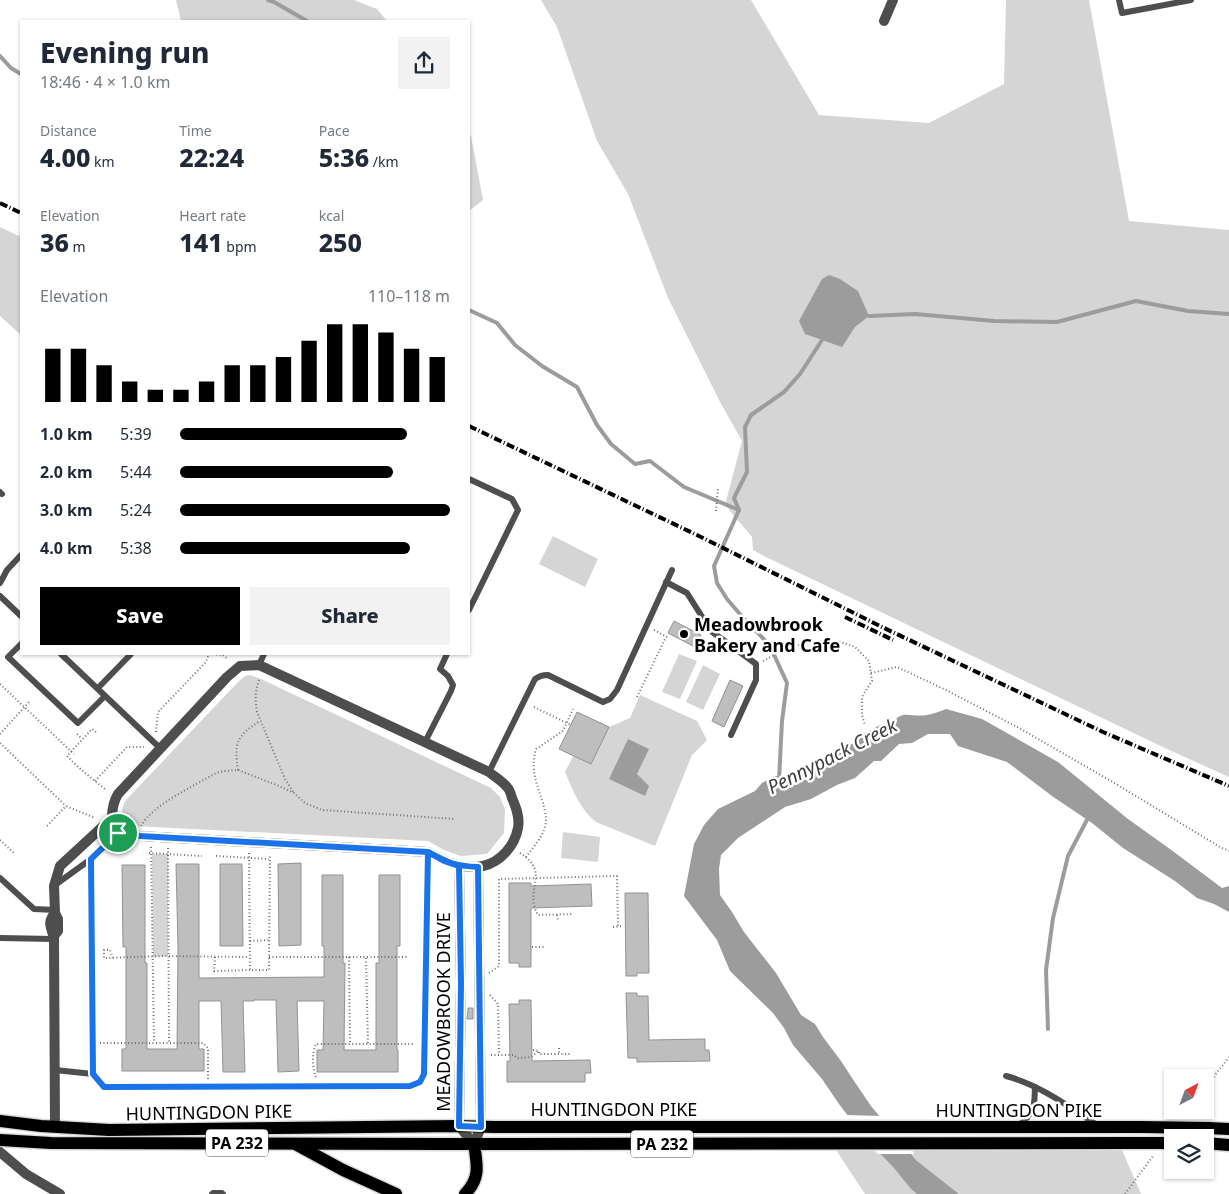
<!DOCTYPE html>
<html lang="en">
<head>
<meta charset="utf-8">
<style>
	:root { --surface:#fff; --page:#f2f2f3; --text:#1f2937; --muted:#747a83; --accent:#000 }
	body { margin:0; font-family:"Noto Sans",sans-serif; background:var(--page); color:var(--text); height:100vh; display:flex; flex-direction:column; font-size:19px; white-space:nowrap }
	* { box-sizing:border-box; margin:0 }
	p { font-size:16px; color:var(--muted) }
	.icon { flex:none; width:28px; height:28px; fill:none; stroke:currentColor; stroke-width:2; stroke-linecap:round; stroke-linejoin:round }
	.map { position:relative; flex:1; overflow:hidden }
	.sheet { position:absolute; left:20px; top:20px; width:450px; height:635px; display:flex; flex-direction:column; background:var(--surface); border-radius:0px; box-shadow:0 1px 4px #0004 }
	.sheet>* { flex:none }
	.needle { width:32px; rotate:41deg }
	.buttons { position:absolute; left:1164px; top:1069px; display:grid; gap:10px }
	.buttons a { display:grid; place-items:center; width:50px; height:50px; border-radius:0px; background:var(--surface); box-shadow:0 1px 4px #0004; font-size:25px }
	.pin { position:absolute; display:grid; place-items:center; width:42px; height:42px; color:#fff; margin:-21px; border:2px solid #fff; border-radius:50%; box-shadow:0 1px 5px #0007 }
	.round { display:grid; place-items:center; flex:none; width:52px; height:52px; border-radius:0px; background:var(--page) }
	.head { display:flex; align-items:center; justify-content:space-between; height:85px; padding:0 20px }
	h1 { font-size:28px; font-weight:800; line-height:38px }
	.metrics { display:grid; grid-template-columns:repeat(3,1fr); gap:8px; height:85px; padding:5px 20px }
	.metrics div { display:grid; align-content:center }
	.metrics b { font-size:25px; font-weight:800 }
	.metrics small { font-size:14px; font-weight:400 }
	.metrics p { font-size:14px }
	.chart { height:140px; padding:10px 20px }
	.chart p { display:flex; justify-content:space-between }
	.chart svg { width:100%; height:90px; margin-top:5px; stroke:var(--accent); stroke-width:6 }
	.action { display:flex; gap:10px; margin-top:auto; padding:10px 20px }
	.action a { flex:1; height:58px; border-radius:0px; background:var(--accent); color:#fff; font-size:20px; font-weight:800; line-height:58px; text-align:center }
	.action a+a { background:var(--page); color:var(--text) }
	ul { padding:0 20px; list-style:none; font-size:16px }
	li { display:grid; grid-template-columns:80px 60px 1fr; align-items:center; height:38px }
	li i { height:12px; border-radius:6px; background:var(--accent) }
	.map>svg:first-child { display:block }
	.green { fill:#d5d5d5 }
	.water { fill:#9c9c9c }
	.pier { fill:#fff }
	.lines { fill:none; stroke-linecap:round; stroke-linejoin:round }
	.stream { stroke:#9c9c9c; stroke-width:4 }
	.building { fill:#bebebe; stroke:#929292 }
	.primary-casing { stroke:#dbdbdb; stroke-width:15 }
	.path { stroke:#707070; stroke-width:2; stroke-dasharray:1 2.5; stroke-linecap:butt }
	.service { stroke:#4e4e4e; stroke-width:6 }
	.minor { stroke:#4e4e4e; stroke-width:10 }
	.primary { stroke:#000; stroke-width:12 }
	.rail { stroke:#000; stroke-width:4; stroke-dasharray:8 2.5 1 2.5; stroke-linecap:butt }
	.primary-bridge-casing { stroke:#dbdbdb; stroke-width:15; stroke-linecap:butt }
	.primary-bridge { stroke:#000; stroke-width:12 }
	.route-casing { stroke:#fff; stroke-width:10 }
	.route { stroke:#1a73e8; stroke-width:6 }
	.poi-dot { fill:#000; stroke:#fff; stroke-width:2 }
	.labels { text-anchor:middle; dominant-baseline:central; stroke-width:5; stroke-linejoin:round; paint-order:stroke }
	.shield { fill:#fff; stroke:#4c4c4c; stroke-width:1 }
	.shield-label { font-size:16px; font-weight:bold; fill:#000 }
	.poi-label { font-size:18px; font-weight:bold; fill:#000; stroke:#fff; text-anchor:start }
	.street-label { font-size:18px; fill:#000; stroke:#fff }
	.water-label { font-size:19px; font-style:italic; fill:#3d3d3d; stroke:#fff }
</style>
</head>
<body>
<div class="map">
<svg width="1229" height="1194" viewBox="0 0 1229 1194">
	<rect width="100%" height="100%" fill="#fff"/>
	<g class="green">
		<path d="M176,0H354L377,9L387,21H181Z"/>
		<path d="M541,0H751L819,115L929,123L1004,84L1006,0H1089L1129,221L1229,230V777L1167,749L766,557L753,550L752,537L725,505L742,441L720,402L668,298L628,194L597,141L557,27Z"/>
		<path d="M469,133L471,136L483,200L469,211Z"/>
		<path d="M0,227L21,237V335L0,316Z"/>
		<path d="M553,536L598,559L585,587L539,564Z"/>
		<path d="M679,654L697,661L680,699L662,692Z"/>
		<path d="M703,665L720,674L703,710L686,702Z"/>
		<path d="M250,675L261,679L491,788L500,797L505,809L504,833L487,854L461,856L444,850L428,841L134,826C124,818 118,813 126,800L239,681L245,676Z"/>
		<path d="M640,695L697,721L707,740L692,755L655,846L596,822C580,809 573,791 565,772L573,756L559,749L577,712L609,727L630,718Z"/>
		<path d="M563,832L600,837L598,862L561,858Z"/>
		<path d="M152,854H168V956L153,957Z"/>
		<path d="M903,1143H1119L1141,1194H959L916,1160Z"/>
		<path d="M832,1144H871L893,1167L911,1189L917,1194H865Z"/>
	</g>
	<g class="water">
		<path d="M829,275L840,279L858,291L869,316L855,327L842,347L805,334L799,321L822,279Z"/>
		<path d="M946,709L982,719L1058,762L1128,819L1170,849L1222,888L1229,886V912L1214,904L1197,898L1175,881L1123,848L1092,823L1052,796L1007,762L958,746L950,734H928L912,743L899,744L881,761H874L855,778L837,785L811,799L785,807L738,838L721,855L719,869L720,895L732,912L744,932L776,973L801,1015L815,1024L823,1037L841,1061L854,1081L871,1106L916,1160L959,1194H917L911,1189L893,1167L864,1137L839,1104L822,1079L793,1045L784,1028L773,1013L730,971L717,940L684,896L694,844L704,825L718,809L755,791L762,783L774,776H785L818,759L825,760L836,752L857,741L858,737L882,724L889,728C901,707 909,718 927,715C933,714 940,711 946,709Z"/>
		<path d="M628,739L649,749L637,774L649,786L645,796L609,779Z"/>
	</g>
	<path class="pier" d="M845,1115L882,1116L915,1154H878L862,1138Z"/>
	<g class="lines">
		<g class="stream">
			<path d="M268,0L274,2L307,21"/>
			<path d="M0,56L11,68L21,74"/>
			<path d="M469,310L497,323L515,345L542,366L577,387L597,425L611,444L635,464L650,461L684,487L739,510"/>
			<path d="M869,316L915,314L994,321L1057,322L1136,301L1188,311L1229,314"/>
			<path d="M739,510L714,566L717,583L727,599L745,620L759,634L770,646L787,683L782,721L779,780"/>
			<path d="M739,510L734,498L747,472L745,427L751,415L784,392L800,374L822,340"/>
			<path d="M1048,1029L1046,970L1053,918L1068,856L1089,816"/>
		</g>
	</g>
	<g class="building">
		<path d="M674,621L701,635L695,647L668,633Z"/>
		<path d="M730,680L743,686L724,727L712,721Z"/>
		<path d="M577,712L609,727L591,764L559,749Z"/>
		<path d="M301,863V945L279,946L278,864Z"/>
		<path d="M176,864H199V978L324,977V946H322V875H343V963H345L344,1050H376V963H379V875H400V946H397V1050H398V1072H317V1050H323L324,1001H297L299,1071L278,1072L276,1000H254V1001H243L245,1072H223L221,1001H199V1049H204V1071H122V1049H126V947H123L122,865H145V963H147V1049H177L178,946Z"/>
		<path d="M220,864H242L243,946H220Z"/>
		<path d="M509,883H531V886L591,884L592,906L531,908V967H519V963H509Z"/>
		<path d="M625,893H648L649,973H637V976H626Z"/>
		<path d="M626,993H637V996H648L649,1040L705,1039V1050H709L710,1061L637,1062V1058H628Z"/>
		<path d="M519,1000H531L532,1061L590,1060L591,1073H585V1082H507V1061H510L509,1004H519Z"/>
		<path d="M468,1008H473V1019H467Z"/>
	</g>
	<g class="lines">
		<g class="primary-casing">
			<g id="primary">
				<path d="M0,1121L41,1126L109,1130L459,1126L495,1127H1142"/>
				<path d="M1208,1128L1229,1129"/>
				<path d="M0,1140L51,1143L446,1144L1132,1143"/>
				<path d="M1205,1143L1229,1145"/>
				<path d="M297,1145L343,1170L396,1194"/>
				<path d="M465,1194C481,1178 477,1164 474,1144"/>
			</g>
		</g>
		<g class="path">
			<path d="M716,511L718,488"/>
			<path d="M654,630L669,638"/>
			<path d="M763,661L783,650L812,641H838L855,647L869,661L872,681L862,697V715L865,726"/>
			<path d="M871,673L897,667L946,690L1021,729L1116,784L1220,847L1229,851"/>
			<path d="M259,680C255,691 255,700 257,712L285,779L294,793"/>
			<path d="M0,684L74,754"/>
			<path d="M637,697L666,637"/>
			<path d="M534,707L571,725"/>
			<path d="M96,732L92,729L67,756C79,769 93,779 106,790"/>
			<path d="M156,732L158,712L206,662L209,654L223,655L228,659"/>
			<path d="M0,734L29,702"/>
			<path d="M77,734L82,739"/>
			<path d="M0,743L66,806"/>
			<path d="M238,770C234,744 236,736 260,721"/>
			<path d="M95,781L127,747H144"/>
			<path d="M47,826L66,806L95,818"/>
			<path d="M141,826C152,805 194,786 216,773L224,771L238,770L279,786L294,793L305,803L322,810L455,819"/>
			<path d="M0,840L15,854"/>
			<path d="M151,847L154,1043"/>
			<path d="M168,848L169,1043"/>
			<path d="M149,853L202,856"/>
			<path d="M249,853L250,970H269L270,855"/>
			<path d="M520,853C552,873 523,890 538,915L572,914"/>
			<path d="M216,856L269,859"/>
			<path d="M526,857C534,846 546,834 546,819C546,814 544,808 543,803C537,784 530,770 536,749L563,731L573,709"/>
			<path d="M557,915L558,920"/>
			<path d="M613,927L623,926"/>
			<path d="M250,941L269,940"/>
			<path d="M532,947H544"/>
			<path d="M215,957L214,971L250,970"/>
			<path d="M269,957H408"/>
			<path d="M349,957L350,1044"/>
			<path d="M113,958L110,950H104V958L165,956L249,957"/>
			<path d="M366,958L368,1044"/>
			<path d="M489,973L499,966V879L617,876L618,927"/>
			<path d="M490,995L498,1004L499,1055"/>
			<path d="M100,1043H203L208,1048V1079"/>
			<path d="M559,1048V1054"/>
			<path d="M533,1050L539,1051V1054H570"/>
			<path d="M491,1055H514L517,1058L531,1057L539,1051"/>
			<path d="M316,1077C312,1068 312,1052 316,1044H415"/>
			<path d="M1205,1088L1229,1057"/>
			<path d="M1183,1116L1188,1110"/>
			<path d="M1125,1194L1153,1156"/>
		</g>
		<g class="service">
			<path d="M1119,0L1122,13L1191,0"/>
			<path d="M469,479L512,499L518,510L469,610"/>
			<path d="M0,492L2,494"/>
			<path d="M666,582L687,593L711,631L756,664V680L731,735"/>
			<path d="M0,583L7,570L21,555"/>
			<path d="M0,596L21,616"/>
			<path d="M21,644L8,657L78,723L105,696"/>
			<path d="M61,654L161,749"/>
			<path d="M259,665L264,654"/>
			<path d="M98,688L131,654"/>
			<path d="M425,742L451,691L453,685L448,676L440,669L447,654"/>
			<path d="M489,772L535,679C540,676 542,675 548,675L603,702L610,699L617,690L672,570"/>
			<path d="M0,878L34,909L55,910"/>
			<path d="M55,885L91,859L118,833"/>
			<path d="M0,938L54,939"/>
			<path d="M55,1070L93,1074L91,859"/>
			<path d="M93,1074L104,1087L411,1086L419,1082L424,1074L428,852"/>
			<path d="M1006,1076C1040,1085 1068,1106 1097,1125"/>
			<path d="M1018,1126C1036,1111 1034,1109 1035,1087"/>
			<path d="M212,1194L213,1193H222L223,1194"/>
		</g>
		<g class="minor">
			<path d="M884,21L893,0"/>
			<path d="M459,866L461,983L459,1126L474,1144L481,1127L478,867"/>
			<path d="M54,936L58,931V919L55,913L54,886L60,866L112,818C112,809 113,802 118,794L227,677L240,666L259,665L489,772C495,777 502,781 507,787C510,790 511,794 512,798C516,807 520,817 518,828C515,845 501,862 483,866C463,870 446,862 428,852L140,836L118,833L112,818"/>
			<path d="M55,1127L54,939C52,927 46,924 55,913"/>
			<path d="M0,1152L26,1174L60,1194"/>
		</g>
		<use href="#primary" class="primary"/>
		<g class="rail">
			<path d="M0,203L21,213"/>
			<path d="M469,426L699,536L882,627L1103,732L1229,786"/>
			<path d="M845,617L893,640"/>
		</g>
		<g class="primary-bridge-casing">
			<g id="primary-bridge">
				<path d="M1142,1127L1208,1128"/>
				<path d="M1132,1143H1172"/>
			</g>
		</g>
		<use href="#primary-bridge" class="primary-bridge"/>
	</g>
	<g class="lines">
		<g class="route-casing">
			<path id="route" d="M118,833L91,859L93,1074L104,1087L410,1086L420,1082L424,1074L428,852C448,863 455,866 478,867L481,1127L459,1126L461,983L459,866L444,861L428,852L140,836L118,833"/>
		</g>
		<use href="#route" class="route"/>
	</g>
	<circle class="poi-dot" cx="684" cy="634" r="5"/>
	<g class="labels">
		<g class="shield">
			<rect x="206" y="1129.5" width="62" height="27" rx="4"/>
			<rect x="631" y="1130.5" width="62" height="27" rx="4"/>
		</g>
		<g class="shield-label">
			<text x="237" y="1143">PA 232</text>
			<text x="662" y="1144">PA 232</text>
		</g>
		<g class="poi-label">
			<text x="694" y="624">Meadowbrook<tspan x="694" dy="21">Bakery and Cafe</tspan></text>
		</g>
		<g class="street-label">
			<text transform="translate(443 1012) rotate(-90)">MEADOWBROOK DRIVE</text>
			<text x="614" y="1109">HUNTINGDON PIKE</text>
			<text x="1019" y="1110">HUNTINGDON PIKE</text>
			<text transform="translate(209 1112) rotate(-1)">HUNTINGDON PIKE</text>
		</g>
		<g class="water-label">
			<text transform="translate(832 756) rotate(-27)">Pennypack Creek</text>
		</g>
	</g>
</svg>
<div class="buttons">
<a><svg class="needle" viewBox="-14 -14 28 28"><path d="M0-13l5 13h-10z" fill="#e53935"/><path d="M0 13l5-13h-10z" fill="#747a83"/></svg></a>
<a><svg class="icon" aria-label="layers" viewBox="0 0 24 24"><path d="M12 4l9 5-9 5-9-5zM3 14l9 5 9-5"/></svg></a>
</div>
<div class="pin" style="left:118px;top:833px;background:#1e9e55"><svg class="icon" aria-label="arrive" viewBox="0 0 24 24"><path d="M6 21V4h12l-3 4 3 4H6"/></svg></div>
<section class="sheet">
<div class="head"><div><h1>Evening run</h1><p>18:46 · 4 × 1.0 km</p></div><a class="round"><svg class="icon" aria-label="share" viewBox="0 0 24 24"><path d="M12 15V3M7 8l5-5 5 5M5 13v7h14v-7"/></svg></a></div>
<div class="metrics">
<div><p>Distance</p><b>4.00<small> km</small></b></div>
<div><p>Time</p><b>22:24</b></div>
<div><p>Pace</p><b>5:36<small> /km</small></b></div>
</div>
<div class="metrics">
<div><p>Elevation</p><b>36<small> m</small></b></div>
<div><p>Heart rate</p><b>141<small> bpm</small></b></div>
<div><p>kcal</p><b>250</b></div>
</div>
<div class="chart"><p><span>Elevation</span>110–118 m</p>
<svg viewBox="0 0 160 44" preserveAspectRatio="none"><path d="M5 44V18M15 44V18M25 44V26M35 44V34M45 44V38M55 44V38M65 44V34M75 44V26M85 44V26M95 44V22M105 44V14M115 44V6M125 44V6M135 44V10M145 44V18M155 44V22"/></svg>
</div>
<ul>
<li><b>1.0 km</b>5:39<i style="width:84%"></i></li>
<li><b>2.0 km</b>5:44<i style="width:79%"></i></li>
<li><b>3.0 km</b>5:24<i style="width:100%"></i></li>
<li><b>4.0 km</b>5:38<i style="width:85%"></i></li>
</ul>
<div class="action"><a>Save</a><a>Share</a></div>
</section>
</div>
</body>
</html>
